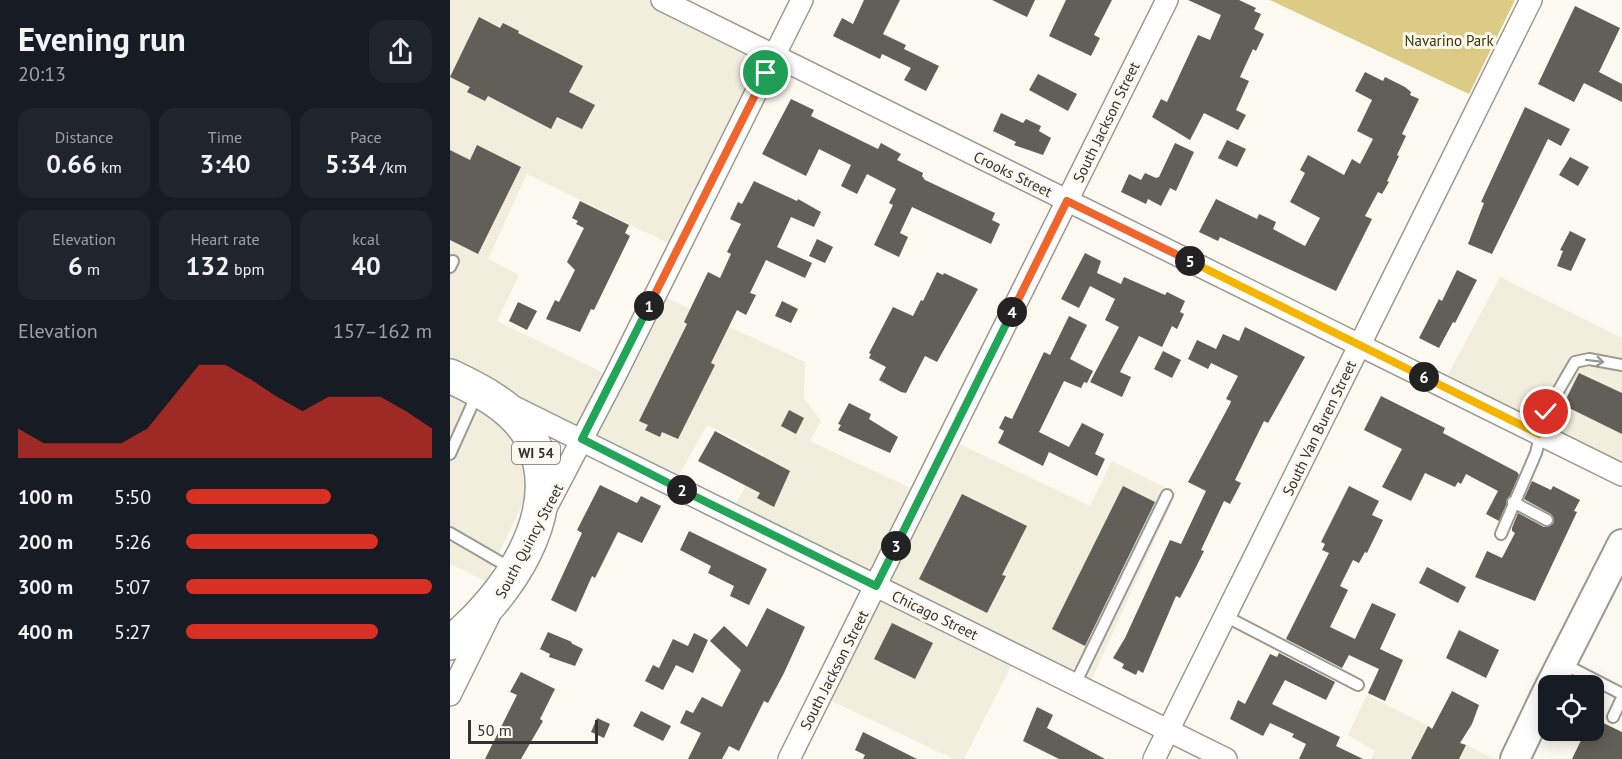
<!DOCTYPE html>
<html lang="en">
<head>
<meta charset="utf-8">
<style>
	:root { --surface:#171b24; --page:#20242c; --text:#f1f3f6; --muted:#9ea1a6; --accent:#d93025 }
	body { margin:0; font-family:"PT Sans",sans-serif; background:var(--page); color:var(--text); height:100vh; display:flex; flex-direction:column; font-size:22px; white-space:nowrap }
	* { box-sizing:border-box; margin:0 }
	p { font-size:20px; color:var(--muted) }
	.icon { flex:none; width:33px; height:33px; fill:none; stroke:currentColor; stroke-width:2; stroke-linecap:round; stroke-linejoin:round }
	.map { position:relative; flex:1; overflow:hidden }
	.side { display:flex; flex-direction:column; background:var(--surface); width:450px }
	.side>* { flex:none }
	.fabs { position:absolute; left:1088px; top:675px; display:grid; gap:12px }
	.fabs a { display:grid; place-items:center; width:66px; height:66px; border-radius:12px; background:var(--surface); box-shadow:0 3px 15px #0003; font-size:30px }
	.scale { position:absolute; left:18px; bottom:15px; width:130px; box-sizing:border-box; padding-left:6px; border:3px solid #32322e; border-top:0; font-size:16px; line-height:21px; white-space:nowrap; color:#32322e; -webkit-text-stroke:4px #fcf9f0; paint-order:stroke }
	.pin { position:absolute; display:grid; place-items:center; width:51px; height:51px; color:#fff; margin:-26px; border:3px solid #fff; border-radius:50%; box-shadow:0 2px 6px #0007 }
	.km { position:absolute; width:30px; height:30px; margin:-15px; border-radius:50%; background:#222; color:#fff; font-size:16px; line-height:30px; text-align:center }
	.round { display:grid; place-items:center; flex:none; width:63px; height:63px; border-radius:18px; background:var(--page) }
	.headline { display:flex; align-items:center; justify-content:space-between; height:102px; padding:0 18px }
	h1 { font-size:33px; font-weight:800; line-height:45px }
	.figures { display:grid; grid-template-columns:repeat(3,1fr); gap:9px; height:102px; padding:6px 18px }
	.figures div { display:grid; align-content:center; border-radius:15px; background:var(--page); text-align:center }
	.figures b { font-size:26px; font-weight:800 }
	.figures small { font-size:16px; font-weight:400 }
	.figures p { font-size:16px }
	.chart { height:168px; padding:12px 18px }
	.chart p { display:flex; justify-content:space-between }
	.chart svg { width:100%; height:108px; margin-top:6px; fill:var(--accent); opacity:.7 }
	ul { padding:0 18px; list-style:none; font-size:20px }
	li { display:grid; grid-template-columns:96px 72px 1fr; align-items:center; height:45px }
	li i { height:15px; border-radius:8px; background:var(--accent) }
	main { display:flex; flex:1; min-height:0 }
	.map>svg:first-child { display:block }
	.built { fill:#f1eedd }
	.green { fill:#dccb84 }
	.building { fill:#615f57 }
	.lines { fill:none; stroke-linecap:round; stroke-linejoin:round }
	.service-casing { stroke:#9b9991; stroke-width:14 }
	.minor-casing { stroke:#9b9991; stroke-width:24 }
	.secondary-casing { stroke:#9b9991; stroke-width:32 }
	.primary-casing { stroke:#9b9991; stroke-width:36 }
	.service { stroke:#fff; stroke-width:10 }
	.minor { stroke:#fff; stroke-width:21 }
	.secondary { stroke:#fff; stroke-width:28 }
	.primary { stroke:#fff; stroke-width:33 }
	.oneway { stroke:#989896 }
	.split-1-casing { stroke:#fff; stroke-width:12 }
	.split-2-casing { stroke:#fff; stroke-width:12 }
	.split-3-casing { stroke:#fff; stroke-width:12 }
	.split-4-casing { stroke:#fff; stroke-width:12 }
	.split-5-casing { stroke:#fff; stroke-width:12 }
	.split-6-casing { stroke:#fff; stroke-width:12 }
	.split-7-casing { stroke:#fff; stroke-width:12 }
	.split-1 { stroke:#f0652b; stroke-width:8 }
	.split-2 { stroke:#22a559; stroke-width:8 }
	.split-3 { stroke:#22a559; stroke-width:8 }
	.split-4 { stroke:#22a559; stroke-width:8 }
	.split-5 { stroke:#f0652b; stroke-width:8 }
	.split-6 { stroke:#f5b400; stroke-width:8 }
	.split-7 { stroke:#f5b400; stroke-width:8 }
	.labels { text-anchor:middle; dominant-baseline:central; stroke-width:6; stroke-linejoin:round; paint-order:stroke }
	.shield { fill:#fcf9f0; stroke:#6f6e68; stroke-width:1.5 }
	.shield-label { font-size:14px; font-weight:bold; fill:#32322e }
	.park-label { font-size:15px; fill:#3b3103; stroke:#fcf9f0 }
	.street-label { font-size:15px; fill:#32322e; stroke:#fcf9f0 }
</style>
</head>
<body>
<main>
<section class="side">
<div class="headline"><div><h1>Evening run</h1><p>20:13</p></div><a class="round"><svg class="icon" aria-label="share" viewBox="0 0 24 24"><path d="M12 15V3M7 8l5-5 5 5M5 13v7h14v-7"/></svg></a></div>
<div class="figures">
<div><p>Distance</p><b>0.66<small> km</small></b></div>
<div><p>Time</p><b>3:40</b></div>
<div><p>Pace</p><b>5:34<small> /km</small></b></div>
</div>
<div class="figures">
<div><p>Elevation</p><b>6<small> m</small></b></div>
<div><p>Heart rate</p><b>132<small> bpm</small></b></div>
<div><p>kcal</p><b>40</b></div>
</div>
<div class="chart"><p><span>Elevation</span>157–162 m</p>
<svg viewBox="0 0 160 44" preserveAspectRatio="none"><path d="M0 44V32L10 38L20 38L30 38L40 38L50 32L60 19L70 6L80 6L90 12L100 19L110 25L120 19L130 19L140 19L150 25L160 32V44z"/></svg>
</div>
<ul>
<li><b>100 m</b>5:50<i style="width:59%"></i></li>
<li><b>200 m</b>5:26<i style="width:78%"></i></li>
<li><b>300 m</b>5:07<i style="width:100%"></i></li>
<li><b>400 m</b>5:27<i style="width:78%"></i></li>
</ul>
</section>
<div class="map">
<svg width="1172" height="759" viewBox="0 0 1172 759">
	<rect width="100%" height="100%" fill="#fcf9f0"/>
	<g class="built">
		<path d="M0,0H212L324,56L228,248L77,174L38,259L69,275L47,321L164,378L206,293L355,362L354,398L371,421L360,441L471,493L499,439L640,506L662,461L726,493L637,690L566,656L514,759H504L371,696L426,586L280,514L314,454L257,425L223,486L45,398L90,466L36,581L0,564Z"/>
		<path d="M1050,277L1172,338V475L992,386Z"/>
		<path d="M917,695L1044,759H921L925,751L898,735Z"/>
	</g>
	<path class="green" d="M820,0H1065L1019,94Z"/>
	<g class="building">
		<path d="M414,0H450L433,34L456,45L454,49L489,66L476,91L454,80L461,68L432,54L430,59L383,36L392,18L403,24Z"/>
		<path d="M542,0H585L577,17Z"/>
		<path d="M616,0H662L644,35L650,38L641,56L599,36Z"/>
		<path d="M738,0H789L806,8L804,11L811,14L804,29L814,34L806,51L803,49L790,77L799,81L786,110L796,115L788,130L754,113L740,140L702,117L711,99L717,102L748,35L760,40L771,15Z"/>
		<path d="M1125,6L1170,28L1149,72L1172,84V102L1134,83L1124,102L1088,84Z"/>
		<path d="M29,17L50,28L53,23L69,31L68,33L133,66L119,92L145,105L132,129L107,117L101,129L38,96L35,101L17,92L20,87L0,77Z"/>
		<path d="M915,72L933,81L935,77L955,87L961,92L960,95L969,99L952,134L956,136L947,155L949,156L937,181L939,182L932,194L928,192L915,216L922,219L886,291L770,237L768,241L749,232L766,199L807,219L809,214L826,222L823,229L855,246L870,218L840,202L855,173L850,170L858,155L894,175L902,159L910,164L923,139L907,131L922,100L905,91Z"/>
		<path d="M588,74L627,94L618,111L579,90Z"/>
		<path d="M341,99L364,110L361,116L428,149L431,143L451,154L447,160L473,173L472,176L475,180L545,213L542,220L550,224L541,244L462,207L450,233L458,237L449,257L424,245L443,205L439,203L446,189L417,174L407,194L391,186L401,165L369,149L356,176L312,154Z"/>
		<path d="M1075,107L1120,129L1111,146L1098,139L1042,254L1018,244L1034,203L1031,202Z"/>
		<path d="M551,113L573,123L576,119L591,126L589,131L601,138L593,155L564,145L566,142L543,131Z"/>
		<path d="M777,140L796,149L787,167L768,158Z"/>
		<path d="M725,143L744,152L726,191L720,188L711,206L698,199L696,204L671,192L679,174L691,180L695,173L706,178L709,177Z"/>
		<path d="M27,145L71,167L28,254L0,240V150L20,160Z"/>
		<path d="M1120,157L1139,167L1128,186L1109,175Z"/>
		<path d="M304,181L347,201L348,199L371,212L364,227L341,217L327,247L362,263L355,278L316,260L300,293L306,295L296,315L287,310L261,363L265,365L228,439L212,432L210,437L195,430L198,425L189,421L237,324L234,322L258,272L270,278L281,254L277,252L291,224L280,219L288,202L292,204Z"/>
		<path d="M130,201L179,225L175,233L180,236L144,310L141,309L130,332L96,319L105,300L109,302L125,270L117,262L134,228L126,224L128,221L122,218Z"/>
		<path d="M1120,231L1136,239L1121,271L1107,266L1113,251L1110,250Z"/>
		<path d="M367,239L383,247L375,263L359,256Z"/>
		<path d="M635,253L651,261L647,273L671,284L674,277L715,295L717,292L735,301L730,312L734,314L727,329L722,326L712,347L689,336L670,372L681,377L672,397L640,382L669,327L655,320L665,299L640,286L629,308L611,299Z"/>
		<path d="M1007,270L1027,280L1005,323L1003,322L989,348L969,338L989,299L992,301Z"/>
		<path d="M487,272L493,275L494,273L528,289L487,362L475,356L456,393L451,392L429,380L436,367L419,358L421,354L419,353L443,307L463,316L471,300L473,301Z"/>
		<path d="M332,301L348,309L341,323L325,316Z"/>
		<path d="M68,302L87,311L77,330L59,321Z"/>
		<path d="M619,316L637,325L620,359L643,371L637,383L634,382L631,388L614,381L589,432L619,447L632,423L654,434L645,454L655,459L647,476L599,452L593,466L548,443L554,431L549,428L555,416L562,419L594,352L600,355Z"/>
		<path d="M795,327L855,357L818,423L814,421L785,480L791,483L780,504L774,501L751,550L754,551L744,571L730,598L726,596L693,673L688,670L686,675L672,668L674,664L663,658L675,638L720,540L731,544L756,491L738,482L780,404L781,401L776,399L788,376L761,363L758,369L738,359L747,340L766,349L773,334L789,341Z"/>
		<path d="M713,351L731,360L722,378L704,369Z"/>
		<path d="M1129,373L1172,393V434L1113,405Z"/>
		<path d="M931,396L995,428L993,433L1067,472L1069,475L1049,521L1036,514L1048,491L1016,474L1011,484L1008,482L1005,487L975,473L961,501L932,487L952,449L914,430Z"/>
		<path d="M399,403L421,414L419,419L448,437L440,453L388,430L391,425L388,424Z"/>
		<path d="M339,410L354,418L346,434L331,426Z"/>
		<path d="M265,431L340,471L324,507L307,498L310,493L248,461Z"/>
		<path d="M1082,481L1101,490L1103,486L1130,500L1124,511L1127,512L1085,601L1025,577L1037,551L1052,558L1065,533L1062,531V528L1068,513L1094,527L1103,524L1104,519L1101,514L1074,499Z"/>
		<path d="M150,485L187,503L191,496L211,506L192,543L168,532L145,578L142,576L126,612L101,600L132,533L127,530Z"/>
		<path d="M673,486L705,502L635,646L602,629Z"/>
		<path d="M899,486L929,501L922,515L933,520L917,553L915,552L909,563L903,560L890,586L898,590L880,627L905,639L922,603L946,614L930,649L953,660L935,701L918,693L929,669L899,655L892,668L836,639L879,553L872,550L875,544L871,542Z"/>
		<path d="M512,494L577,526L552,575L556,576L537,613L469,579Z"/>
		<path d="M239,531L317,569L299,605L280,596L284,586L258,573L261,566L230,550Z"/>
		<path d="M977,567L1016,587L1008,603L969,583Z"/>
		<path d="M317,608L355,627L334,673L318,703L314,701L289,751L279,746L272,759H238L251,733L230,723L236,710L243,713L252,697L272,707L291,670L260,641L274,626L297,647Z"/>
		<path d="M442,623L483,643L465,679L424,659Z"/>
		<path d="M1009,630L1049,650L1036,678L996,658Z"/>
		<path d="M98,632L122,642L121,643L133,649L125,666L99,657L100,654L90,649Z"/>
		<path d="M244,633L258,640L243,673L226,665L213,690L195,681L203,665L209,668L223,639L238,646Z"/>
		<path d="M829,653L885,682L876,700L835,680L822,704L890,737L886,746L913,759H849L856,744L842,737L844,734L820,723L813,736L780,719L788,700L795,704L820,654L827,657Z"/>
		<path d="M71,672L105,689L90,719L93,721L71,759H35L67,695L60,692Z"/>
		<path d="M1002,691L1029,705L1022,724L1010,743L1016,745L1009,759H961L978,726L982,729Z"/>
		<path d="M587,707L603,715L597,728L655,759H609L573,741Z"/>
		<path d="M191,711L221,726L213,741L183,726Z"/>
		<path d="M147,718L160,724L154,738L141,732Z"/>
		<path d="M1143,718L1172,732V759H1122L1136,730H1143Z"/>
		<path d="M413,732L467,759H413L415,755L405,750Z"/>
	</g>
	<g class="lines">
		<g class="service-casing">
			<g id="service">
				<path d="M0,267L3,261"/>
				<path d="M0,454L27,394"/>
				<path d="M1063,502L1097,520"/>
				<path d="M0,533L62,569"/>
				<path d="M1051,534L1086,453L1096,412L1125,362L1139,359L1172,365"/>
				<path d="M775,616L908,685"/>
				<path d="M1112,663L1172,694"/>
				<path d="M625,684L717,495"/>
				<path d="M1163,717L1172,698"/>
			</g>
		</g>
		<g class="minor-casing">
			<g id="minor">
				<path d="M212,0L1172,475"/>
				<path d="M64,407L776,759"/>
				<path d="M96,508L164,378L352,0"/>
				<path d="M0,695L39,616"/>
				<path d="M339,759L717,0"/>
				<path d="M704,759L1081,0"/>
			</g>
		</g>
		<g class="secondary-casing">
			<g id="secondary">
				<path d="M1100,686L1172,544"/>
				<path d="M1065,759L1098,690"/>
			</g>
		</g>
		<g class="primary-casing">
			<path id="primary" d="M0,376C30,390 66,408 82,440C117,513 55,599 0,643"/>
		</g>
		<use href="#service" class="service"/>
		<use href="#minor" class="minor"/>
		<use href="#secondary" class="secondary"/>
		<use href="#primary" class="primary"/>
	</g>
	<defs><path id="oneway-shaft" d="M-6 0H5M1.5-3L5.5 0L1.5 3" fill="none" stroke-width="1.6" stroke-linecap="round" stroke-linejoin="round" transform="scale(1.5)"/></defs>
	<use class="oneway" href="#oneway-shaft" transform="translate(1145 361) rotate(7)"/>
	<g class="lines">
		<g class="split-1-casing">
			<path id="split-1" d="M199,306L316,73"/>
		</g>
		<g class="split-2-casing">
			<path id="split-2" d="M199,306L132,439L232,490"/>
		</g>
		<g class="split-3-casing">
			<path id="split-3" d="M232,490L426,586L446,546"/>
		</g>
		<g class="split-4-casing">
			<path id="split-4" d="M446,546L562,312"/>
		</g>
		<g class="split-5-casing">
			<path id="split-5" d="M562,312L617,201L740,261"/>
		</g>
		<g class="split-6-casing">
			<path id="split-6" d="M740,261L974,377"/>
		</g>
		<g class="split-7-casing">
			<path id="split-7" d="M974,377L1089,434L1096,412"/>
		</g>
		<use href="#split-1" class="split-1"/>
		<use href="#split-2" class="split-2"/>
		<use href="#split-3" class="split-3"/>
		<use href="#split-4" class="split-4"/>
		<use href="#split-5" class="split-5"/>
		<use href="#split-6" class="split-6"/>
		<use href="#split-7" class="split-7"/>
	</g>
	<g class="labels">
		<rect class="shield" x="62" y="442" width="48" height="22" rx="4.5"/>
		<g class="shield-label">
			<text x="86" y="453">WI 54</text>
		</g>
		<g class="park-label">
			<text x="999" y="40">Navarino Park</text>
		</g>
		<g class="street-label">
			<text transform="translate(656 122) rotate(-64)">South Jackson Street</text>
			<text transform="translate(563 174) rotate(26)">Crooks Street</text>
			<text transform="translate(869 428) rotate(-64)">South Van Buren Street</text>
			<text transform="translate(79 541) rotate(-62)">South Quincy Street</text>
			<text transform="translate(485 615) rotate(26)">Chicago Street</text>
			<text transform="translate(384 670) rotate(-63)">South Jackson Street</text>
		</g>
	</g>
</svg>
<div class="fabs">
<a><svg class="icon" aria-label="locate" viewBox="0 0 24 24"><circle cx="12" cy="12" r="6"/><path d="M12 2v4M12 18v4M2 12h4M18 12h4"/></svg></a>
</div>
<div class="scale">50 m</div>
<div class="pin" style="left:316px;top:73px;background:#1e9e55"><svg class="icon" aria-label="arrive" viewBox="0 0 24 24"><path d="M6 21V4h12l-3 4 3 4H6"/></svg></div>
<div class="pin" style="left:1096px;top:412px;background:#d93025"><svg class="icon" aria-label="check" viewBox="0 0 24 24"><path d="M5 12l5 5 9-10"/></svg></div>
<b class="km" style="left:199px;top:306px">1</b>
<b class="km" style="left:232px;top:490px">2</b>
<b class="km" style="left:446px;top:546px">3</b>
<b class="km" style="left:562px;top:312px">4</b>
<b class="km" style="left:740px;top:261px">5</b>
<b class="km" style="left:974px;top:377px">6</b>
</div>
</main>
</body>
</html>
